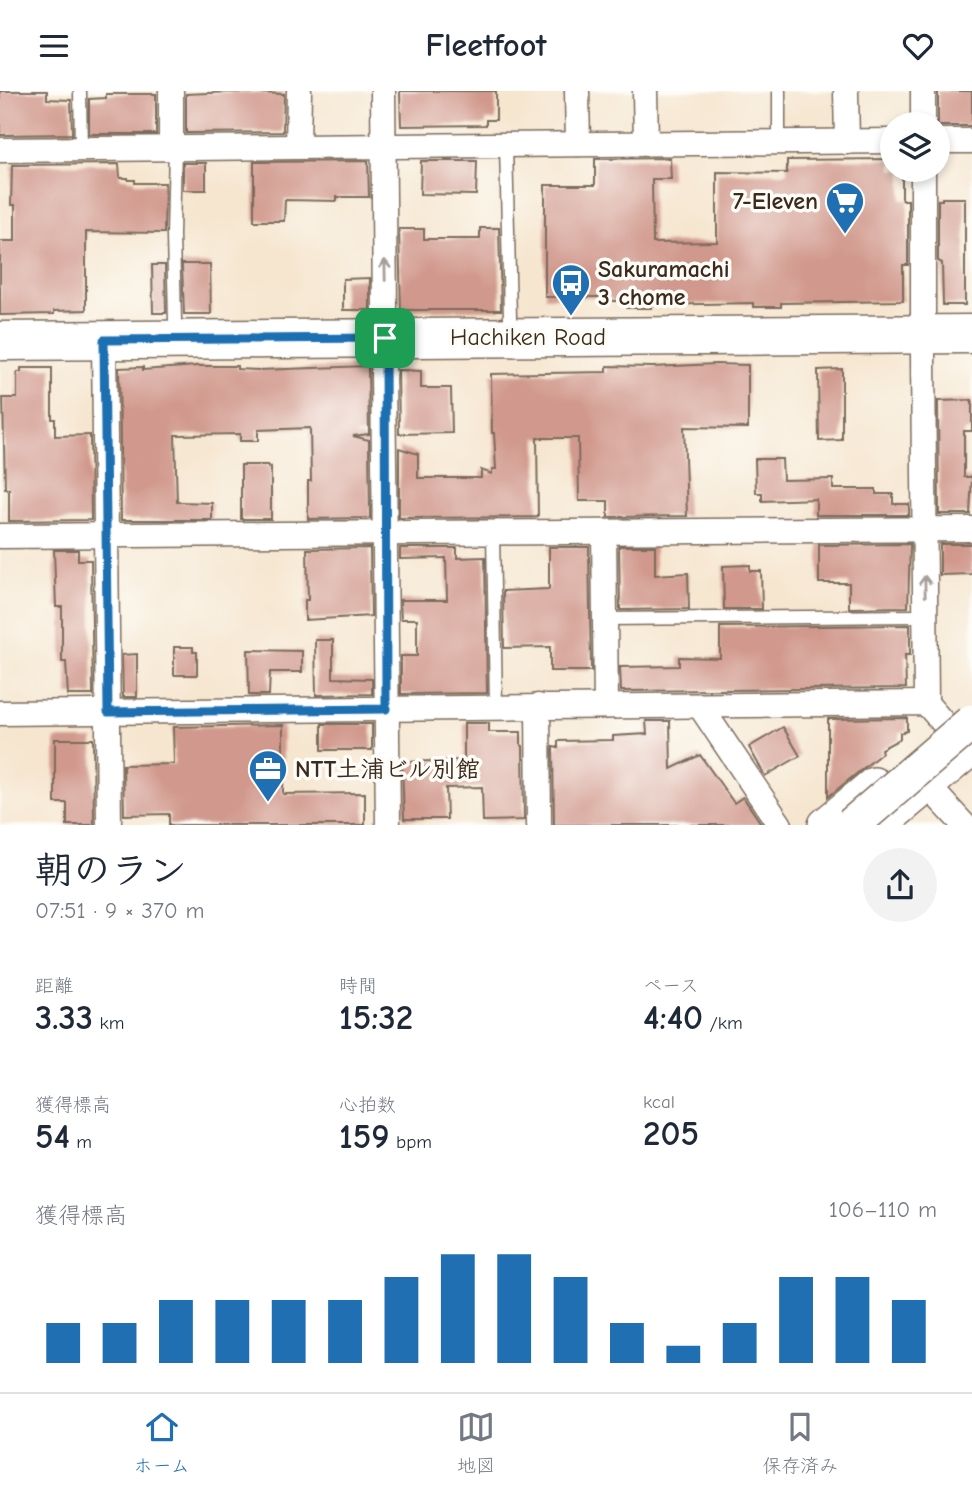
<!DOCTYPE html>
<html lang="ja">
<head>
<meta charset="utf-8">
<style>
	:root { --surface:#fff; --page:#f2f2f3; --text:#1f2937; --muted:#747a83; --line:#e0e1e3; --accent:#1f6fb2 }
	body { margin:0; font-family:"Comic Neue","Klee One",sans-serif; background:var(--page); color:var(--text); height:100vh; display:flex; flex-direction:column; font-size:26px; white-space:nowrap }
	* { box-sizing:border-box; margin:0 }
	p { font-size:23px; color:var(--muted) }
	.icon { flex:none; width:38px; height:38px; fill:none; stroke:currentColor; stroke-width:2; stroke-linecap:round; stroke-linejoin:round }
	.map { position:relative; height:734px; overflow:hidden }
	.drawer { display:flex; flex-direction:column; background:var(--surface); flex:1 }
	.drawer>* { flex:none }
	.controls { position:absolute; left:880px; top:21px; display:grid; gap:14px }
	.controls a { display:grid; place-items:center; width:70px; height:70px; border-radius:50%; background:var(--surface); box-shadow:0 4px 10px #0003; font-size:35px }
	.pin { position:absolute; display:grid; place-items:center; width:60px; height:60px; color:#fff; margin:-30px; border-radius:14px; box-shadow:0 4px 10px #0006 }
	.round { display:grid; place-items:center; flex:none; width:74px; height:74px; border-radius:37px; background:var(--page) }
	.head { display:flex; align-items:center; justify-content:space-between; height:119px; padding:0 35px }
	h1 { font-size:38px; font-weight:700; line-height:52px }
	.figures { display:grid; grid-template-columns:repeat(3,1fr); gap:10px; height:119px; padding:7px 35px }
	.figures div { display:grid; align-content:center }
	.figures b { font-size:35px; font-weight:700 }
	.figures small { font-size:19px; font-weight:400 }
	.figures p { font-size:19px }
	.chart { height:196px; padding:14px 35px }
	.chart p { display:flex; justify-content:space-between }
	.chart svg { width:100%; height:126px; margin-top:7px; stroke:var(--accent); stroke-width:6 }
	header { display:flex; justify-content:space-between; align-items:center; height:91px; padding:0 35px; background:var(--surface); font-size:32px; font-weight:700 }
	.tab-bar { display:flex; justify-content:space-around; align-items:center; height:98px; border-top:2px solid var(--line); background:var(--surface); font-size:19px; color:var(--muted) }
	.tab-bar a { display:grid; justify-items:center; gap:4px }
	.tab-bar .active { color:var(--accent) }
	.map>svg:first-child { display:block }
	.building { fill:#d1998d }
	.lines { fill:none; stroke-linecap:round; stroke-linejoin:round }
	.lane-casing { stroke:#7c6c5c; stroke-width:15 }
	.street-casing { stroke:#7c6c5c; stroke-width:27 }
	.secondary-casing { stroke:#7c6c5c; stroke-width:38 }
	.primary-casing { stroke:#7c6c5c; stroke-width:41 }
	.lane { stroke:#fff; stroke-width:12 }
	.street { stroke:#fff; stroke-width:24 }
	.secondary { stroke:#fff; stroke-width:35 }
	.primary { stroke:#fff; stroke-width:38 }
	.secondary-bridge-casing { stroke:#7c6c5c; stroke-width:38; stroke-linecap:butt }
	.secondary-bridge { stroke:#fff; stroke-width:35 }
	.oneway { stroke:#a79f9a }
	.route-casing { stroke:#fff; stroke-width:14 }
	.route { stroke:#1f6fb2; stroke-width:9 }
	.labels { text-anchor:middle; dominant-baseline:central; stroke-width:7; stroke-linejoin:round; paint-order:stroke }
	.poi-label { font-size:24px; font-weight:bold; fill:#3b2a1e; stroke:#fdfcf7; text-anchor:start }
	.street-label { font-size:24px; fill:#3b2a1e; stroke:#fdfcf7 }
</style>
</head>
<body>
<header><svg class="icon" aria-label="menu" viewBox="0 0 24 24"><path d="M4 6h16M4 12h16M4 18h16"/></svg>Fleetfoot<svg class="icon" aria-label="heart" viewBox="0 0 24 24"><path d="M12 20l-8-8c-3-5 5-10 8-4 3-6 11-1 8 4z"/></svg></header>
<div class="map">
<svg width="972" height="734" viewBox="0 0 972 734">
	<rect width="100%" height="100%" fill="#fdfcf7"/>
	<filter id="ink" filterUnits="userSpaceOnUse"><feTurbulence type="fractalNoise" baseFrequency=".0143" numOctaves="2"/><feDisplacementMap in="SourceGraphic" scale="14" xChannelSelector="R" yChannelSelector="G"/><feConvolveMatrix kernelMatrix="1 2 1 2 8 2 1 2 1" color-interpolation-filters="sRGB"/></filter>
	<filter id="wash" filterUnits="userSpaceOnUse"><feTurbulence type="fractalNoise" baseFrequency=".00686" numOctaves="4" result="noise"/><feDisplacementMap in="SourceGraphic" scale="28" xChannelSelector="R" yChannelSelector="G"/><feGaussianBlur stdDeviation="1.57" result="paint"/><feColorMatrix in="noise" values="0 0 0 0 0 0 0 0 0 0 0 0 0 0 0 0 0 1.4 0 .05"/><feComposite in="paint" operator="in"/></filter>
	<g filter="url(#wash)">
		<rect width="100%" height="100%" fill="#f6e6d0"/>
		<g id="blocks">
			<g class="building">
				<path d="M0,0H47V8L71,9L72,43L0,44Z"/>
				<path d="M400,0H496V29H486V34L401,35Z"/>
				<rect x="938" y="0" width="34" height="35"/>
				<path d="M233,1L284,3L283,41L186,42V3Z"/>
				<path d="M106,3H156V43H89V8L106,7Z"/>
				<path d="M670,67L671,88H652L653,152L717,151V81L787,82V69L892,68V79H902V109H908V174H903V210L781,212V216H753V212L651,214V217H626V210H610V206H545V94H595V68Z"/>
				<path d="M368,70L369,106H337V110L285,109L284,130H254V71Z"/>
				<path d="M421,70H477L476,104L420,103Z"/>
				<rect x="183" y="72" width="23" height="27"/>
				<path d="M119,73L120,87H128V89H135V92H165L164,142L86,141V219L54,220V223L0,224V150H15V114H11L12,74Z"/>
				<path d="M942,107H965V214H943L942,172L938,170V109H942Z"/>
				<path d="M480,137H499L501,219H401L399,138H424V148H480Z"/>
				<path d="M182,173H210L211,223H184Z"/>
				<path d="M152,174H165L166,222H153Z"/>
				<path d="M370,187V219H343V188Z"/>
				<path d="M716,273L748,274V337L684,336L687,425L608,426V410H579L578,347H537L538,426L399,427V357L418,363V387H481V379L492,383V378H496L494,342H492L491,283L607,281V275L652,276Z"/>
				<path d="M197,275H237V278L259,279L368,275L369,343L353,345L369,349L370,427L308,428V390H311L310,337L258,339V350H240V343L175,344L177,411L212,412V429H121L119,277L143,276V279Z"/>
				<path d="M21,277H52V328H55V345L90,344L91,429L9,430V398H5L3,307H17V281H21Z"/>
				<path d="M842,278V349L819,350L818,279Z"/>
				<path d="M398,279L421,280V297H451L452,342L399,343Z"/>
				<path d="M972,309V340H964V386H972L970,423H939L938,310Z"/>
				<path d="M755,368H782L783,389L833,388V398H876V403H893V413H909V424H816V408L762,410V402H756Z"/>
				<path d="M241,374H268V377L271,376V428H241Z"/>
				<path d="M910,453L908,516L849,517V492H819V454Z"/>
				<path d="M940,453H972V483L940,484Z"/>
				<path d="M619,455H655V484L688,482L689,518L620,519Z"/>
				<path d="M549,456H589L591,580H550V556L504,557L503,500L549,498Z"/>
				<path d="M370,457L371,525L305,529V509H308L307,458Z"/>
				<path d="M400,457H457V467L485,466L487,602L401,603V565H417V528H401L400,509H447L446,467L400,468Z"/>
				<path d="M54,459H78V469H91L93,604H68L66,571H62V516H56Z"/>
				<path d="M750,474V480H761L762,518H724L723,475Z"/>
				<path d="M910,534V564H905L906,597L621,600L620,576L679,575V566L720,567V536Z"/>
				<path d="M315,549H333V587L372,588V603L316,604Z"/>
				<path d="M174,556H193V561H197V584H174Z"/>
				<path d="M248,559L302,560V581H270L269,604H249Z"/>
				<path d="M137,563V606H123L122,564Z"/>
				<path d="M907,627V640L900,642V648L881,658L882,662L828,706V628Z"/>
				<path d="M646,630H670L671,678L700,664L734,712L743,706L762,734H554L553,656L558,657V650L613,649V645L647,643Z"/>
				<path d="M464,632H489V641H521V654L523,655L524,729L483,730L482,696L446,697L447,728H404L402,671L464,669Z"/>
				<rect x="322" y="633" width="50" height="26"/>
				<path d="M283,634V703L365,702V734H169V723L124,724L123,674L174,673L173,636Z"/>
				<path d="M783,636L800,665L765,685L749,656Z"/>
				<path d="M55,648H93L94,734H67V712H55Z"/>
			</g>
		</g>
	</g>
	<g filter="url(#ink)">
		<use href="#blocks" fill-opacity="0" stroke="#7c6c5c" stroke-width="2"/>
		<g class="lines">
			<g class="lane-casing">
				<g id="lane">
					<path d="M80,0L81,58"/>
					<path d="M779,0V51"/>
					<path d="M506,53L510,227"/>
					<path d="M175,229L173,144L175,56"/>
					<path d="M493,442L496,616"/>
					<path d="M605,528L916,525"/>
				</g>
			</g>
			<g class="street-casing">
				<g id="street">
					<path d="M383,0L385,221L383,281L388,734"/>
					<path d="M577,0L578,53"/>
					<path d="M645,0L646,52"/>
					<path d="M846,0L847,51"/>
					<path d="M923,0V33"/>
					<path d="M938,50H972"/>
					<path d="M298,55L299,0"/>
					<path d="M171,56V0"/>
					<path d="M0,59L892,50"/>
					<path d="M923,79V265L926,612"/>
					<path d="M104,249L109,734"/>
					<path d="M604,441L606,615"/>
					<path d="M0,445L972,438"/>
					<path d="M538,615L539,734"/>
					<path d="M700,615L780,734"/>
					<path d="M0,622L926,612L946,635"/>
					<path d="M927,694L964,734"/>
				</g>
			</g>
			<g class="secondary-casing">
				<g id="secondary">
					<path d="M826,734L874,694"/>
					<path d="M879,734L972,656"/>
				</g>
			</g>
			<g class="primary-casing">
				<path id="primary" d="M0,250L972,243"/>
			</g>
			<use href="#lane" class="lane"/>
			<use href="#street" class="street"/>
			<use href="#secondary" class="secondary"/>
			<use href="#primary" class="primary"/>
			<g class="secondary-bridge-casing">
				<path id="secondary-bridge" d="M852,734L972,631"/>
			</g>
			<use href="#secondary-bridge" class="secondary-bridge"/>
		</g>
		<defs><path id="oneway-shaft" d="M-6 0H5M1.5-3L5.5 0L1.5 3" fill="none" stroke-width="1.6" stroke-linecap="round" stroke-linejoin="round" transform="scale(1.75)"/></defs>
		<g class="oneway">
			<use href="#oneway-shaft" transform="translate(385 179) rotate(-91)"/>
			<use href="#oneway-shaft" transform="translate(925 495) rotate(-91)"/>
		</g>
	</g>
	<g class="lines" filter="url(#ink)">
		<g class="route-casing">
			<path id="route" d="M385,247L386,618L108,621L104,249Z"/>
		</g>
		<use href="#route" class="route"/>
	</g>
	<defs>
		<g id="supermarket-pin" transform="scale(2.0125)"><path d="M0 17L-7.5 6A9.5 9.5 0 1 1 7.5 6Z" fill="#1f6fb2" stroke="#fdfcf7"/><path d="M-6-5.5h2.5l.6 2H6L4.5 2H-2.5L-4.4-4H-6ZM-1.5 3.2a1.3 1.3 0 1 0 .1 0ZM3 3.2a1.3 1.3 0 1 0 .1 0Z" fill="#fff"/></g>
		<g id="bus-pin" transform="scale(2.0125)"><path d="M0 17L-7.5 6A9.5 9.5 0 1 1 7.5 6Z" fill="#1f6fb2" stroke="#fdfcf7"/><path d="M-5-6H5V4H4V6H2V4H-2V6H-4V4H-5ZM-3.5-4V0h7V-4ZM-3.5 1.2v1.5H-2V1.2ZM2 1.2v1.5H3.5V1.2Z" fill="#fff"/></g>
		<g id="office-pin" transform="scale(2.0125)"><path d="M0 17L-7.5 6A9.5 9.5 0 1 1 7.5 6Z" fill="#1f6fb2" stroke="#fdfcf7"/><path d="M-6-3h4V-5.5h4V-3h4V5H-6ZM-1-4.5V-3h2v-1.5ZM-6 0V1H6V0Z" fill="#fff"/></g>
	</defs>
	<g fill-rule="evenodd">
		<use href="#supermarket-pin" x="845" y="110"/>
		<use href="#bus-pin" x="571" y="192"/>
		<use href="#office-pin" x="268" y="678"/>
	</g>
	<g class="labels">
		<g class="poi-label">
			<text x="818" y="110" text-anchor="end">7-Eleven</text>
			<text x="598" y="178">Sakuramachi<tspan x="598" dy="28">3 chome</tspan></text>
			<text x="295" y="678">NTT土浦ビル別館</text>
		</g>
		<g class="street-label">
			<text x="528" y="246">Hachiken Road</text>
		</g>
	</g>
</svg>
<div class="controls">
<a><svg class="icon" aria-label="layers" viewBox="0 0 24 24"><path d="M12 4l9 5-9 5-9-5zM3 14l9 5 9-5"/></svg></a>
</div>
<div class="pin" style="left:385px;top:247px;background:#1e9e55"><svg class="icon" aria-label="arrive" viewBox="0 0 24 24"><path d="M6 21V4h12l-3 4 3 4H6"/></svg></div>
</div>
<section class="drawer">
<div class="head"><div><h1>朝のラン</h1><p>07:51 · 9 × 370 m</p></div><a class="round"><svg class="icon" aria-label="share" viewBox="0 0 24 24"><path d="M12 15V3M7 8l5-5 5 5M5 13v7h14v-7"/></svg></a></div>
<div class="figures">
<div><p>距離</p><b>3.33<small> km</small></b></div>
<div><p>時間</p><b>15:32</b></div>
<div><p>ペース</p><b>4:40<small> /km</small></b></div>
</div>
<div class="figures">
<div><p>獲得標高</p><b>54<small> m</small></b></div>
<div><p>心拍数</p><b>159<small> bpm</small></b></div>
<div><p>kcal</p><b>205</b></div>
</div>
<div class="chart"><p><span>獲得標高</span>106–110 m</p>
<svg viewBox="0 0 160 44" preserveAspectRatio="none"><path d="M5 44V30M15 44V30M25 44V22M35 44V22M45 44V22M55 44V22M65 44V14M75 44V6M85 44V6M95 44V14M105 44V30M115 44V38M125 44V30M135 44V14M145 44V14M155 44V22"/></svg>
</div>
</section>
<nav class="tab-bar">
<a class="active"><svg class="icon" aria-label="home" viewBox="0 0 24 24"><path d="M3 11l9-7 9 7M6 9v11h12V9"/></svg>ホーム</a>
<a><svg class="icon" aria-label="map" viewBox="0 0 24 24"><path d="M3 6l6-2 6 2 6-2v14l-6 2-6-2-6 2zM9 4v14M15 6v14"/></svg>地図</a>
<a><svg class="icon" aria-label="saved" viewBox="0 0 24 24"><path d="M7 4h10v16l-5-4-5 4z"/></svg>保存済み</a>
</nav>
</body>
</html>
